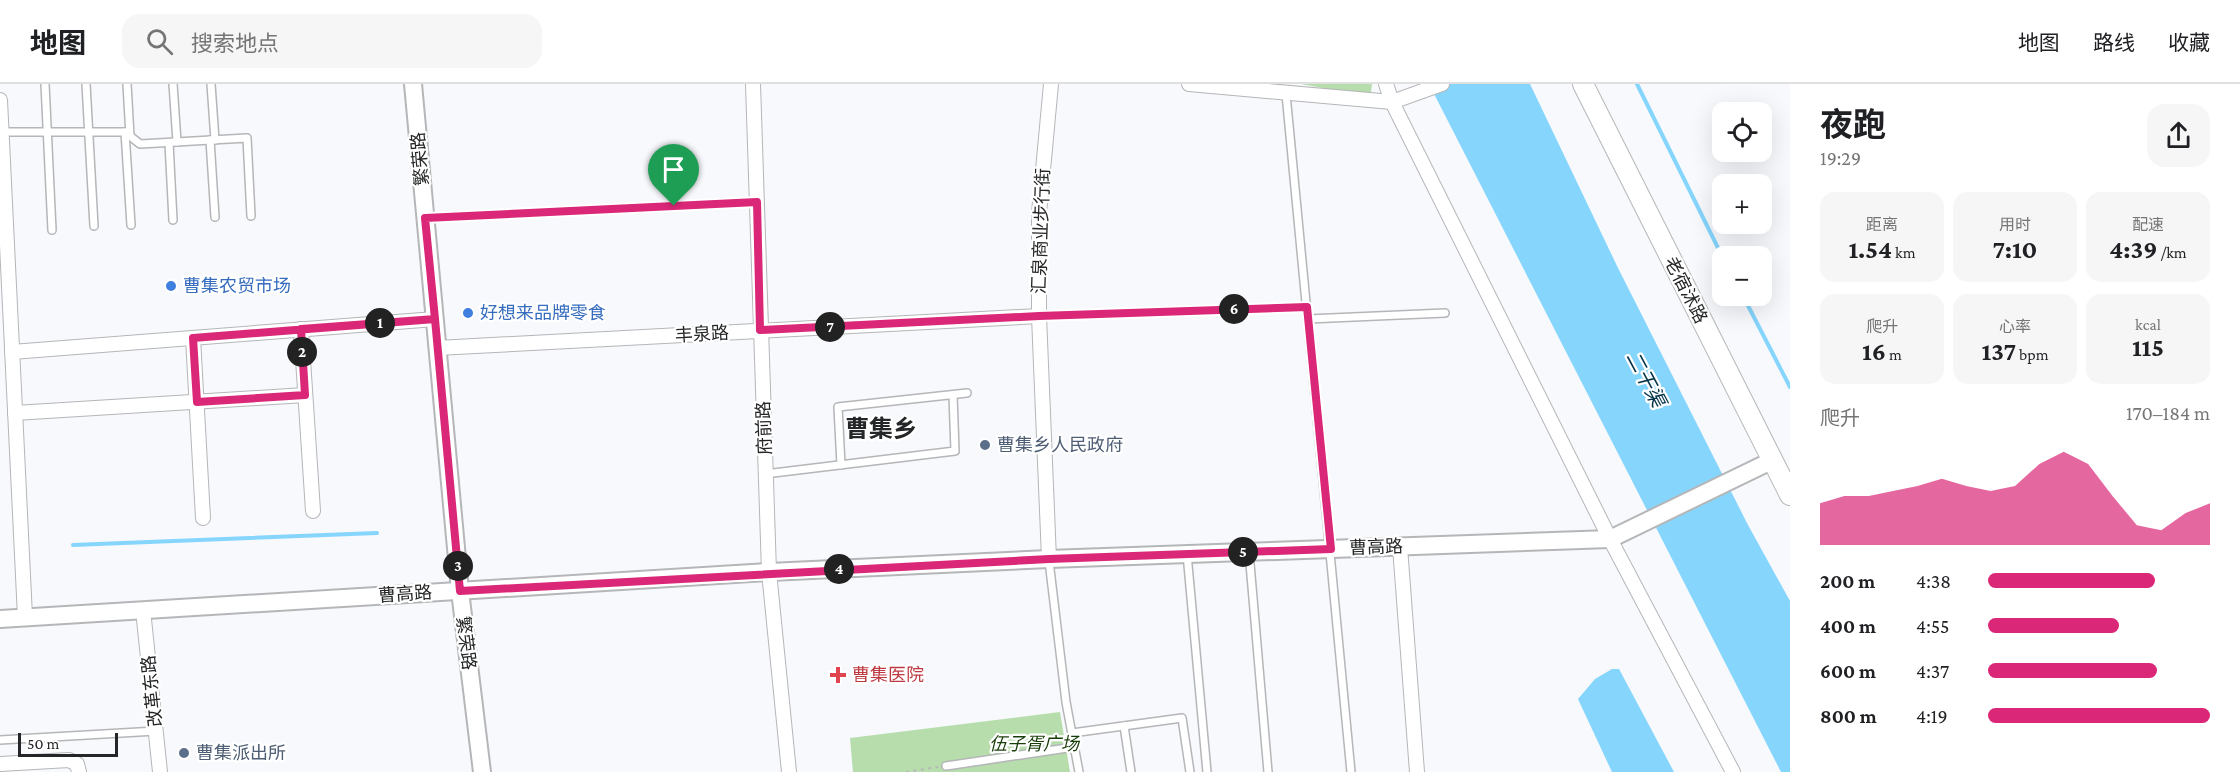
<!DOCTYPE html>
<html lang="zh">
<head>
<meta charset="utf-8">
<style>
	:root { --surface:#fff; --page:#f6f6f6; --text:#202124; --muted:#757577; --line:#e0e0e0; --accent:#db2777 }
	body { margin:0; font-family:"Crimson Pro","Noto Sans SC",serif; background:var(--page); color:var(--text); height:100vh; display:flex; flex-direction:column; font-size:22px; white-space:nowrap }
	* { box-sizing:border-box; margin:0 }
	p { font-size:20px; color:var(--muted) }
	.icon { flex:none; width:33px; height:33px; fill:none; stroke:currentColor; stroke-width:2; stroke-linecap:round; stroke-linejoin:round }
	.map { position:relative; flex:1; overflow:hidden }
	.details { display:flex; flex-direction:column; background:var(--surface); width:450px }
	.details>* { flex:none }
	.tools { position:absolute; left:1712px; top:18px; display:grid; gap:12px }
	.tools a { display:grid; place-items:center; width:60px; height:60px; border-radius:12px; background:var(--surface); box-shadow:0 6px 24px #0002; font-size:30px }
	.scale { position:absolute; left:18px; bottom:15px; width:100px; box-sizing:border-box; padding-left:6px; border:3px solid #252627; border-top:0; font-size:16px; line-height:21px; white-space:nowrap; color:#252627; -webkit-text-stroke:4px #fff; paint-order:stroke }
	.pin { position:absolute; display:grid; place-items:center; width:51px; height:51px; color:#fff; margin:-62px -26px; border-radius:50% 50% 50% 0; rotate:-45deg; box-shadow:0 0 6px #0007 }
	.pin .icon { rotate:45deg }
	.km { position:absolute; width:30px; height:30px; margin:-15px; border-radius:50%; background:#222; color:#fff; font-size:16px; line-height:30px; text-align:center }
	.round { display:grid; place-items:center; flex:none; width:63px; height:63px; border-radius:18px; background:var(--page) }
	.head { display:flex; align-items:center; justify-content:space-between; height:102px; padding:0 30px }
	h1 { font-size:33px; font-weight:700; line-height:45px }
	.figures { display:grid; grid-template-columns:repeat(3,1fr); gap:9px; height:102px; padding:6px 30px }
	.figures div { display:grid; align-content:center; border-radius:15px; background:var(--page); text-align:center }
	.figures b { font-size:26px; font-weight:700 }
	.figures small { font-size:16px; font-weight:400 }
	.figures p { font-size:16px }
	.chart { height:168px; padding:12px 30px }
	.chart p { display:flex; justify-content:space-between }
	.chart svg { width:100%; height:108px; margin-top:6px; fill:var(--accent); opacity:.7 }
	ul { padding:0 30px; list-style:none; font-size:20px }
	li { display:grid; grid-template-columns:96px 72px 1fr; align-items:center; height:45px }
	li i { height:15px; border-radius:8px; background:var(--accent) }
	header { display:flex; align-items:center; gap:36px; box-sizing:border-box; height:84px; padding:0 30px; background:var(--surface); border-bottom:2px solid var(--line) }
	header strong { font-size:28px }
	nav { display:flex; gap:33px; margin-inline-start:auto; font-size:21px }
	.search { width:420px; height:54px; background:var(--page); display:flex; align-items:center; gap:15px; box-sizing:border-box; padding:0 21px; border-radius:18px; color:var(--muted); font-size:22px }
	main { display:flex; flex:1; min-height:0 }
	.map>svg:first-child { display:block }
	.green { fill:#b7ddac }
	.water { fill:#86d5fd }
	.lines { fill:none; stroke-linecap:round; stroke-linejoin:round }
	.stream { stroke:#86d5fd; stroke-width:4 }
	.service-casing { stroke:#b4b6b8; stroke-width:10 }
	.minor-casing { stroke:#b4b6b8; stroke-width:16 }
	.tertiary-casing { stroke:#b4b6b8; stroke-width:20 }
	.secondary-casing { stroke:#b4b6b8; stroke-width:22 }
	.path { stroke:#b5b7ba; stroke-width:2; stroke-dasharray:3 4.5; stroke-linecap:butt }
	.service { stroke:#fff; stroke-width:7 }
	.minor { stroke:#fff; stroke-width:14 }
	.tertiary { stroke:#fff; stroke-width:16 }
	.secondary { stroke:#fff; stroke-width:20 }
	.route-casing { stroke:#fff; stroke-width:12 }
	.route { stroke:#db2777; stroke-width:8 }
	.shop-dot { fill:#3f7fe0; stroke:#fff; stroke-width:2 }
	.service-dot { fill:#5c6f8a; stroke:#fff; stroke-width:2 }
	.health-dot { fill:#e0444e; stroke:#fff; stroke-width:2 }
	.labels { text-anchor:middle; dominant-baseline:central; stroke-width:4.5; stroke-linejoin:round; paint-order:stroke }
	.street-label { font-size:18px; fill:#252627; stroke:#fff }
	.shop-label { font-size:18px; fill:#366cbe; stroke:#fff; text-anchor:start }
	.service-label { font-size:18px; fill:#4e5e75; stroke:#fff; text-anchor:start }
	.health-label { font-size:18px; fill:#be3a42; stroke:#fff; text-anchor:start }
	.park-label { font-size:18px; font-style:italic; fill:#173d08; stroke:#fff }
	.water-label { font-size:20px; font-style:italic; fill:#033448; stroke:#fff }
	.district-label { font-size:24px; font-weight:bold; fill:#252627; stroke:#fff }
</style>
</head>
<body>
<header>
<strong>地图</strong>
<div class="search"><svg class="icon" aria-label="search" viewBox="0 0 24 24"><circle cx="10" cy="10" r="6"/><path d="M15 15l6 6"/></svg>搜索地点</div>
<nav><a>地图</a><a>路线</a><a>收藏</a></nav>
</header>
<main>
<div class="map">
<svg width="1790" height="688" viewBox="0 0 1790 688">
	<rect width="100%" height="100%" fill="#f7f9fc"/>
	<g class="green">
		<path d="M1301,0H1372L1371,8L1366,12Z"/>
		<path d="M1060,628L1070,688H853L850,654Z"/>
	</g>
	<g class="water">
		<path d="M1429,0H1530L1618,184L1748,441L1790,517V688H1781Z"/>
		<path d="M1612,585H1619L1674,688H1612L1578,615L1595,595Z"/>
	</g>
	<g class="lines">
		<g class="stream">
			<path d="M1637,0L1722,172"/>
			<path d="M1743,212L1790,303"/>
			<path d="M73,461L377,449"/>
		</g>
		<g class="service-casing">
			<g id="service">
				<path d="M45,0L52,146"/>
				<path d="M86,0L94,142"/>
				<path d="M127,0L130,52"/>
				<path d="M173,0L177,58"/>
				<path d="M211,0L215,56"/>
				<path d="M1286,10L1351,688"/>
				<path d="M2,48H125L140,60L247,54L251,132"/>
				<path d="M125,48L131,141"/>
				<path d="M210,56L215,133"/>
				<path d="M169,59L173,136"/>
				<path d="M425,134L757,118"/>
				<path d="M1039,232L1307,223"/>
				<path d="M1308,235L1445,229"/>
				<path d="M841,381L838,323L967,309"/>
				<path d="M765,390L955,367L953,311"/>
				<path d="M1249,468L1268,688"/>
				<path d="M1187,470L1207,688"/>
				<path d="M1049,477L1066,618L1079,688"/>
				<path d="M1124,642L1131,688"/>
				<path d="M1072,649L1182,634L1190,688"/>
				<path d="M0,656L156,647"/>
				<path d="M946,682L1074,663"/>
			</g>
		</g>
		<g class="minor-casing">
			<g id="minor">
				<path d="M753,0L769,488L789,688"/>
				<path d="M1189,0L1392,18L1442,0"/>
				<path d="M1386,0L1392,18L1610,455L1733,688"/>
				<path d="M0,16L25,533"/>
				<path d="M301,245L313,427"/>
				<path d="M193,254L203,434"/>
				<path d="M437,264L1039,232"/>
				<path d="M12,268L435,235"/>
				<path d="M15,329L305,311"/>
				<path d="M1400,463L1417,688"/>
				<path d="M1049,475L1039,232V129L1051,0"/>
				<path d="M143,526L160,688"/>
				<path d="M0,680L69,676L77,680L79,688"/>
			</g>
		</g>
		<g class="tertiary-casing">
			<g id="tertiary">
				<path d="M413,0L460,507L482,688"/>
				<path d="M0,535L769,488L1049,475L1610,455L1771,377"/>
			</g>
		</g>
		<g class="secondary-casing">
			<path id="secondary" d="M1583,0L1790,411"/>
		</g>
		<path class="path" d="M906,688L938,683"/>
		<use href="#service" class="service"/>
		<use href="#minor" class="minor"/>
		<use href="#tertiary" class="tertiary"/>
		<use href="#secondary" class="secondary"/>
	</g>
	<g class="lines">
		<g class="route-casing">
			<path id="route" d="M674,122L425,134L435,235L193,254L197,318L305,311L301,245L435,235L460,507L1049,475L1331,465L1307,223L1039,232L760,246L757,118L674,122"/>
		</g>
		<use href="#route" class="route"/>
	</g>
	<g class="shop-dot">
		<circle cx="171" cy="202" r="6"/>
		<circle cx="468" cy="229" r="6"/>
	</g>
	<g class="service-dot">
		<circle cx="985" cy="361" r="6"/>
		<circle cx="184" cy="669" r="6"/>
	</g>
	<path class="health-dot" d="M835 582h6v6h6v6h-6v6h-6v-6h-6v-6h6z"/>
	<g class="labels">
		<g class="street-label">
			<text transform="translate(420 75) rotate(-95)">繁荣路</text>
			<text transform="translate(1041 147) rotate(-88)">汇泉商业步行街</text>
			<text transform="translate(1686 206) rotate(63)">老宿沭路</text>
			<text transform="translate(702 250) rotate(-3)">丰泉路</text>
			<text transform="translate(764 344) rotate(-92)">府前路</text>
			<text transform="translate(1376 463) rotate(-2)">曹高路</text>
			<text transform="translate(405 510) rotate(-4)">曹高路</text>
			<text transform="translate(466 559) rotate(83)">繁荣路</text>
			<text transform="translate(152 607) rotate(-96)">改革东路</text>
		</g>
		<g class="shop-label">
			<text x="183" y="202">曹集农贸市场</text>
			<text x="480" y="229">好想来品牌零食</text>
		</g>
		<g class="service-label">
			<text x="997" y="361">曹集乡人民政府</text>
			<text x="196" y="669">曹集派出所</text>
		</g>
		<g class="health-label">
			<text x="852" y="591">曹集医院</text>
		</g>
		<g class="park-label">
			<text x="1034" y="660">伍子胥广场</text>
		</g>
		<g class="water-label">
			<text transform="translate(1646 295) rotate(62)">二干渠</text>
		</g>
		<g class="district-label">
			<text x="881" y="344">曹集乡</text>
		</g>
	</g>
</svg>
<div class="tools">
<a><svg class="icon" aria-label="locate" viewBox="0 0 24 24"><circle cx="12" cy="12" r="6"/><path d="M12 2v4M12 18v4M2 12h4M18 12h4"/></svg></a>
<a>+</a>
<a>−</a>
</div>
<div class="scale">50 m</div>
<div class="pin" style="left:674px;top:122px;background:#1e9e55"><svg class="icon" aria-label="arrive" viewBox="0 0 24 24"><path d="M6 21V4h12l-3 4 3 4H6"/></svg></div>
<b class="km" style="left:380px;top:239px">1</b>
<b class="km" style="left:302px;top:268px">2</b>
<b class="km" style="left:458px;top:482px">3</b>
<b class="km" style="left:839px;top:485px">4</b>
<b class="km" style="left:1243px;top:468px">5</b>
<b class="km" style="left:1234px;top:225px">6</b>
<b class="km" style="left:830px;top:243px">7</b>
</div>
<section class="details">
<div class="head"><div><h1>夜跑</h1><p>19:29</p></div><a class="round"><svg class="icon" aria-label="share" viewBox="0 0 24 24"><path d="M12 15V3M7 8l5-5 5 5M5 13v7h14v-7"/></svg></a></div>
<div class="figures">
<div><p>距离</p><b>1.54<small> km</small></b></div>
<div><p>用时</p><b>7:10</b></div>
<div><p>配速</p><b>4:39<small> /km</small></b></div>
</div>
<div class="figures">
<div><p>爬升</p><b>16<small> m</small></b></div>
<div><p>心率</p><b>137<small> bpm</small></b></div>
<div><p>kcal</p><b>115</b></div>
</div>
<div class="chart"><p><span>爬升</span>170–184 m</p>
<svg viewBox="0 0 160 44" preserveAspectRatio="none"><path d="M0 44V27L10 24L20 24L30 22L40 20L50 17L60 20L70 22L80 20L90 11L100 6L110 11L120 24L130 36L140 38L150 31L160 27V44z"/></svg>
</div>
<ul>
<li><b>200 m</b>4:38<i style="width:75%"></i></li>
<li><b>400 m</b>4:55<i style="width:59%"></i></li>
<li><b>600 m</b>4:37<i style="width:76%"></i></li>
<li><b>800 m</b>4:19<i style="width:100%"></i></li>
</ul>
</section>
</main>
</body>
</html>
